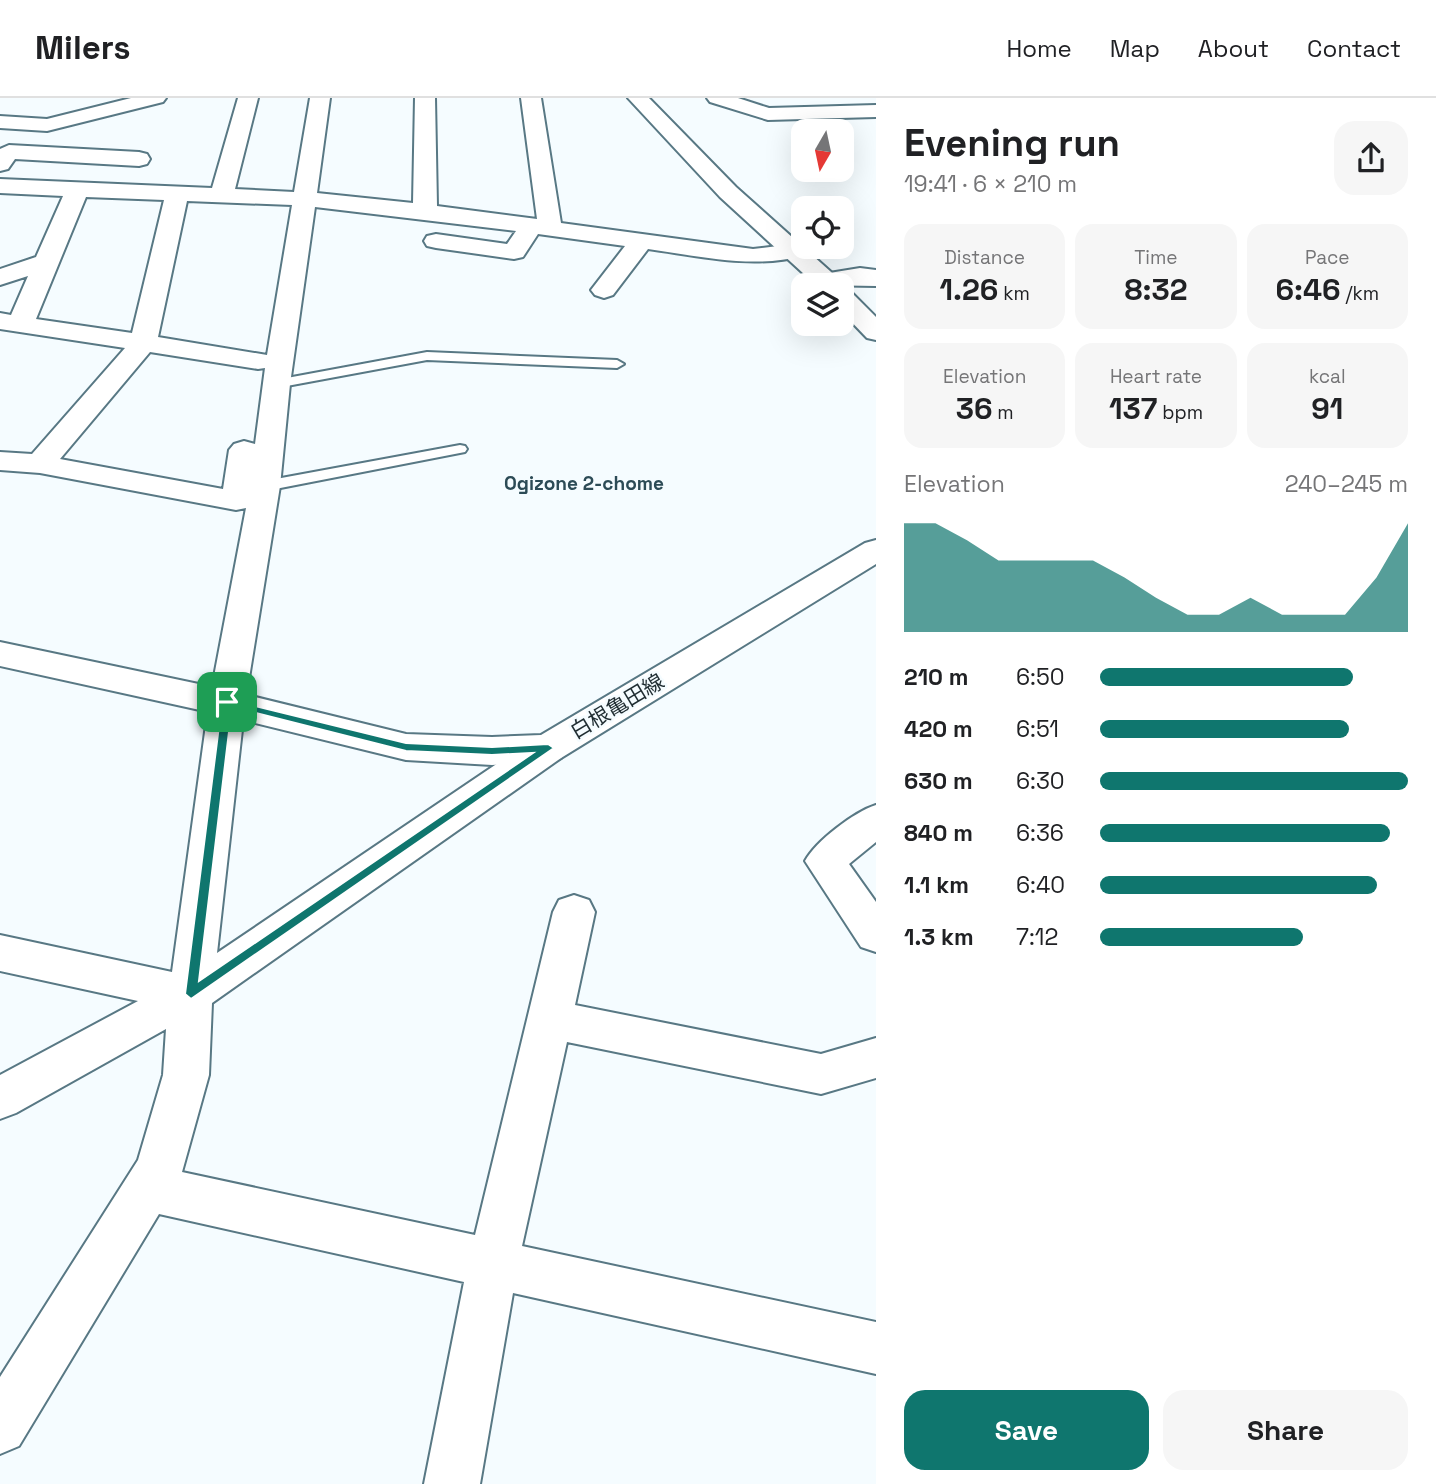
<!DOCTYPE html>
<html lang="en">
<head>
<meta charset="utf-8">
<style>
	:root { --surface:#fff; --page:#f6f6f6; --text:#202124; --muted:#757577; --line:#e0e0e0; --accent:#0f766e }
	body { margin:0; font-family:"Space Grotesk","Noto Sans JP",sans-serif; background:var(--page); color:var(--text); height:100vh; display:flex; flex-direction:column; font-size:26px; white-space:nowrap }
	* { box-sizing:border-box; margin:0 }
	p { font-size:23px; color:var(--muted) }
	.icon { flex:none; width:38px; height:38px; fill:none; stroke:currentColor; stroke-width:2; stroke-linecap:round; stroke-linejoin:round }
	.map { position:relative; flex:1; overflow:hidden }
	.sheet { display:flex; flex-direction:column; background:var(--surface); width:560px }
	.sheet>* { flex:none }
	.needle { width:46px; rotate:189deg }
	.controls { position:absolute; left:791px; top:21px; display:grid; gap:14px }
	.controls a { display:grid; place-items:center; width:63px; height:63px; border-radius:14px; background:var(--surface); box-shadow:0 7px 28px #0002; font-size:35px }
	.pin { position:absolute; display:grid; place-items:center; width:60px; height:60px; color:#fff; margin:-30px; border-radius:14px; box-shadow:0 4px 10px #0006 }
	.round { display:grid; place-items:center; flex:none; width:74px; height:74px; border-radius:21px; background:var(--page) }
	.headline { display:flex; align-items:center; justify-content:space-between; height:119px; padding:0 28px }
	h1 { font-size:38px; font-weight:700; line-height:52px }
	.figures { display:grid; grid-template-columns:repeat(3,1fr); gap:10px; height:119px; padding:7px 28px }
	.figures div { display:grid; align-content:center; border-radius:18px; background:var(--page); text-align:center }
	.figures b { font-size:30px; font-weight:700 }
	.figures small { font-size:19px; font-weight:400 }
	.figures p { font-size:19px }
	.chart { height:196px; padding:14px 28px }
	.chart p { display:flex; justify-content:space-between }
	.chart svg { width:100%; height:126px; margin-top:7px; fill:var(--accent); opacity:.7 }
	.primary-button { display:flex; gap:14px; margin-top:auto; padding:14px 28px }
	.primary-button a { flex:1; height:80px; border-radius:21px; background:var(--accent); color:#fff; font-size:28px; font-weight:700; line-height:80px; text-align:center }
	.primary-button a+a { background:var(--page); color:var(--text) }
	ul { padding:0 28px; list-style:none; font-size:23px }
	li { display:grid; grid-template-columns:112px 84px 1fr; align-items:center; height:52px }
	li i { height:18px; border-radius:9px; background:var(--accent) }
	header { display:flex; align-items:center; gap:42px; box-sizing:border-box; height:98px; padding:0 35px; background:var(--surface); border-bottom:2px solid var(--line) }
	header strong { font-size:33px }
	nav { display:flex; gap:38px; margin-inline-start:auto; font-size:24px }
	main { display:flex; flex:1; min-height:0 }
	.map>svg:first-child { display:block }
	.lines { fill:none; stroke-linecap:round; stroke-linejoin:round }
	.lane-casing { stroke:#587884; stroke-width:4 }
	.street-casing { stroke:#587884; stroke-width:4 }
	.secondary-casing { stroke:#587884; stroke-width:4 }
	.lane { fill:#fff; fill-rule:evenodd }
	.street { fill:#fff; fill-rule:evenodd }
	.secondary { fill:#fff; fill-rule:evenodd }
	.route { fill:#0f766e; stroke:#fff; stroke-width:2; fill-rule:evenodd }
	.labels { text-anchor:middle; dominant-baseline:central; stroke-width:5; stroke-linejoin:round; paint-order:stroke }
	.far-neighbourhood-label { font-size:19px; font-weight:bold; fill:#2c4b56; stroke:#f5fcff }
	.street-label { font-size:21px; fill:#1f2c31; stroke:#f5fcff }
</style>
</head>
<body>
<header>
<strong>Milers</strong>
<nav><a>Home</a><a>Map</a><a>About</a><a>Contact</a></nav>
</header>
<main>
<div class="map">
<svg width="876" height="1386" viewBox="0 0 876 1386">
	<rect width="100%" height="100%" fill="#f5fcff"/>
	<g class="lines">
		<g class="lane-casing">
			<g id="lane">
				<path d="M427,254L617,262L624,266L617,270L427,262L276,290L269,286L276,282Z"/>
				<path d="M460,347L465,348L467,351L465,354L265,393L257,388L265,383Z"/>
			</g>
		</g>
		<g class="street-casing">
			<g id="street">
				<path d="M131,0H166L163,4L47,33L0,30V18L47,21Z"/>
				<path d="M238,0H258L235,91L294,94L310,0H330L317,95L413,105L415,0H435L437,108L537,121L521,0H541L561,125L753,151L794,146L803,148L806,153L803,158C751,171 699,158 648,151L613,197L604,200L595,197L591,192L625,148L538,136L523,159L514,161L436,150L427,148L424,143L427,138L436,136L507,146L516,133L315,109L290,286L280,388L245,605L217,855L535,640L548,637L561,640L567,650L561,660L212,905L209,977L182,1074L475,1137L553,814L559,802L574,797L589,802L595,814L575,907L821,956L876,940V980L821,996L567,944L522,1148L876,1224V1276L513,1195L480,1386H424L464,1184L159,1116L19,1348L0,1356V1279L138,1062L163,977L166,931L16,1015L0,1021V977L138,903L0,873V837L172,874L209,605L246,410L236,412L40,375L0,372V354L32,356L125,250L0,231V215L11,217L28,178L0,187V171L36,159L63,98L0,95V81L212,90ZM86,99L164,102L132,235L36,221ZM187,103L292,107L267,257L158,239ZM150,254L258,271L265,270L255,346L244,343L234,346L229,352L223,391L60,361Z"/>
				<path d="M707,0H738L769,10L876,7V19L768,22L710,4Z"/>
				<path d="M9,47L139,54L147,56L150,61L147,66L139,68L15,61L8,71L0,73V51Z"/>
				<path d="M860,170L876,172V188L817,187L813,182L817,177Z"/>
				<path d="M876,707V744L849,766L876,804V854L861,849L805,763C816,743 854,714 876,707Z"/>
			</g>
		</g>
		<g class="secondary-casing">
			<g id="secondary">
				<path d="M628,0H649L736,89L840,182L844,187L842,190V187H816L720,99Z"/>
				<path d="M842,191L851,194L876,219V242L867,240L842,214Z"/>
				<path d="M876,442V466L561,660L548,663L492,667L406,662L227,618L0,568V544L227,592L406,636L492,639L541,637L865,445Z"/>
			</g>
		</g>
		<use href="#lane" class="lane"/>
		<use href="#street" class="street"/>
		<use href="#secondary" class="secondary"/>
	</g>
	<path class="route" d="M227,601L406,645L492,649L548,646L554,650L191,901L185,896L222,604ZM232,609L406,653L492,657L533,655L199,883Z"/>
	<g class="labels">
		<g class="far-neighbourhood-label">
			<text x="584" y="385">Ogizone 2-chome</text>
		</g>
		<g class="street-label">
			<text transform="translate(617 608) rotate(-31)">白根亀田線</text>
		</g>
	</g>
</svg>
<div class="controls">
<a><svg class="needle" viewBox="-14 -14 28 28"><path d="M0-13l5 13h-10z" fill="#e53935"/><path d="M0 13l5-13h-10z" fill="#757577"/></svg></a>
<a><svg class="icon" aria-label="locate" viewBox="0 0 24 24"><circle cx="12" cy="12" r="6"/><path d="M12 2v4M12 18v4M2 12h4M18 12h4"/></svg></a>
<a><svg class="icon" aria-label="layers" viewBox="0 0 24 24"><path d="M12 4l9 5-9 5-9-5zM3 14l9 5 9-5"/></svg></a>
</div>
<div class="pin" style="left:227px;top:604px;background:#1e9e55"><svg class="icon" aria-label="arrive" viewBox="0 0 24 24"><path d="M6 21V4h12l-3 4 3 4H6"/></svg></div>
</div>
<section class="sheet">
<div class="headline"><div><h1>Evening run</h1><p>19:41 · 6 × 210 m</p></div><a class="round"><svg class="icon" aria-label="share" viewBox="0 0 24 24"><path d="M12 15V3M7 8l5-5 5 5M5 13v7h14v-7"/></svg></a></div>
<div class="figures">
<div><p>Distance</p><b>1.26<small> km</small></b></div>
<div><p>Time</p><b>8:32</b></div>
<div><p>Pace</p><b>6:46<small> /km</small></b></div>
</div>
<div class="figures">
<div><p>Elevation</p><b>36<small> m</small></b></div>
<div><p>Heart rate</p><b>137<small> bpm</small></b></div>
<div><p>kcal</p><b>91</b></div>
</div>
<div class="chart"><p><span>Elevation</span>240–245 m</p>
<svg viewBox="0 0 160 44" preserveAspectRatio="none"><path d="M0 44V6L10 6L20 12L30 19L40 19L50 19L60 19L70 25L80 32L90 38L100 38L110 32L120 38L130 38L140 38L150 25L160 6V44z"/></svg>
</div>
<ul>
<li><b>210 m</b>6:50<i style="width:82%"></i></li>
<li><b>420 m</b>6:51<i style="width:81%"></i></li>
<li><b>630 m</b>6:30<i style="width:100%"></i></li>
<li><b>840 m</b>6:36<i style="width:94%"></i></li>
<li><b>1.1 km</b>6:40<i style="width:90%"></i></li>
<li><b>1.3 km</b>7:12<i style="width:66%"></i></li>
</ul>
<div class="primary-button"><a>Save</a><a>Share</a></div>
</section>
</main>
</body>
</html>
